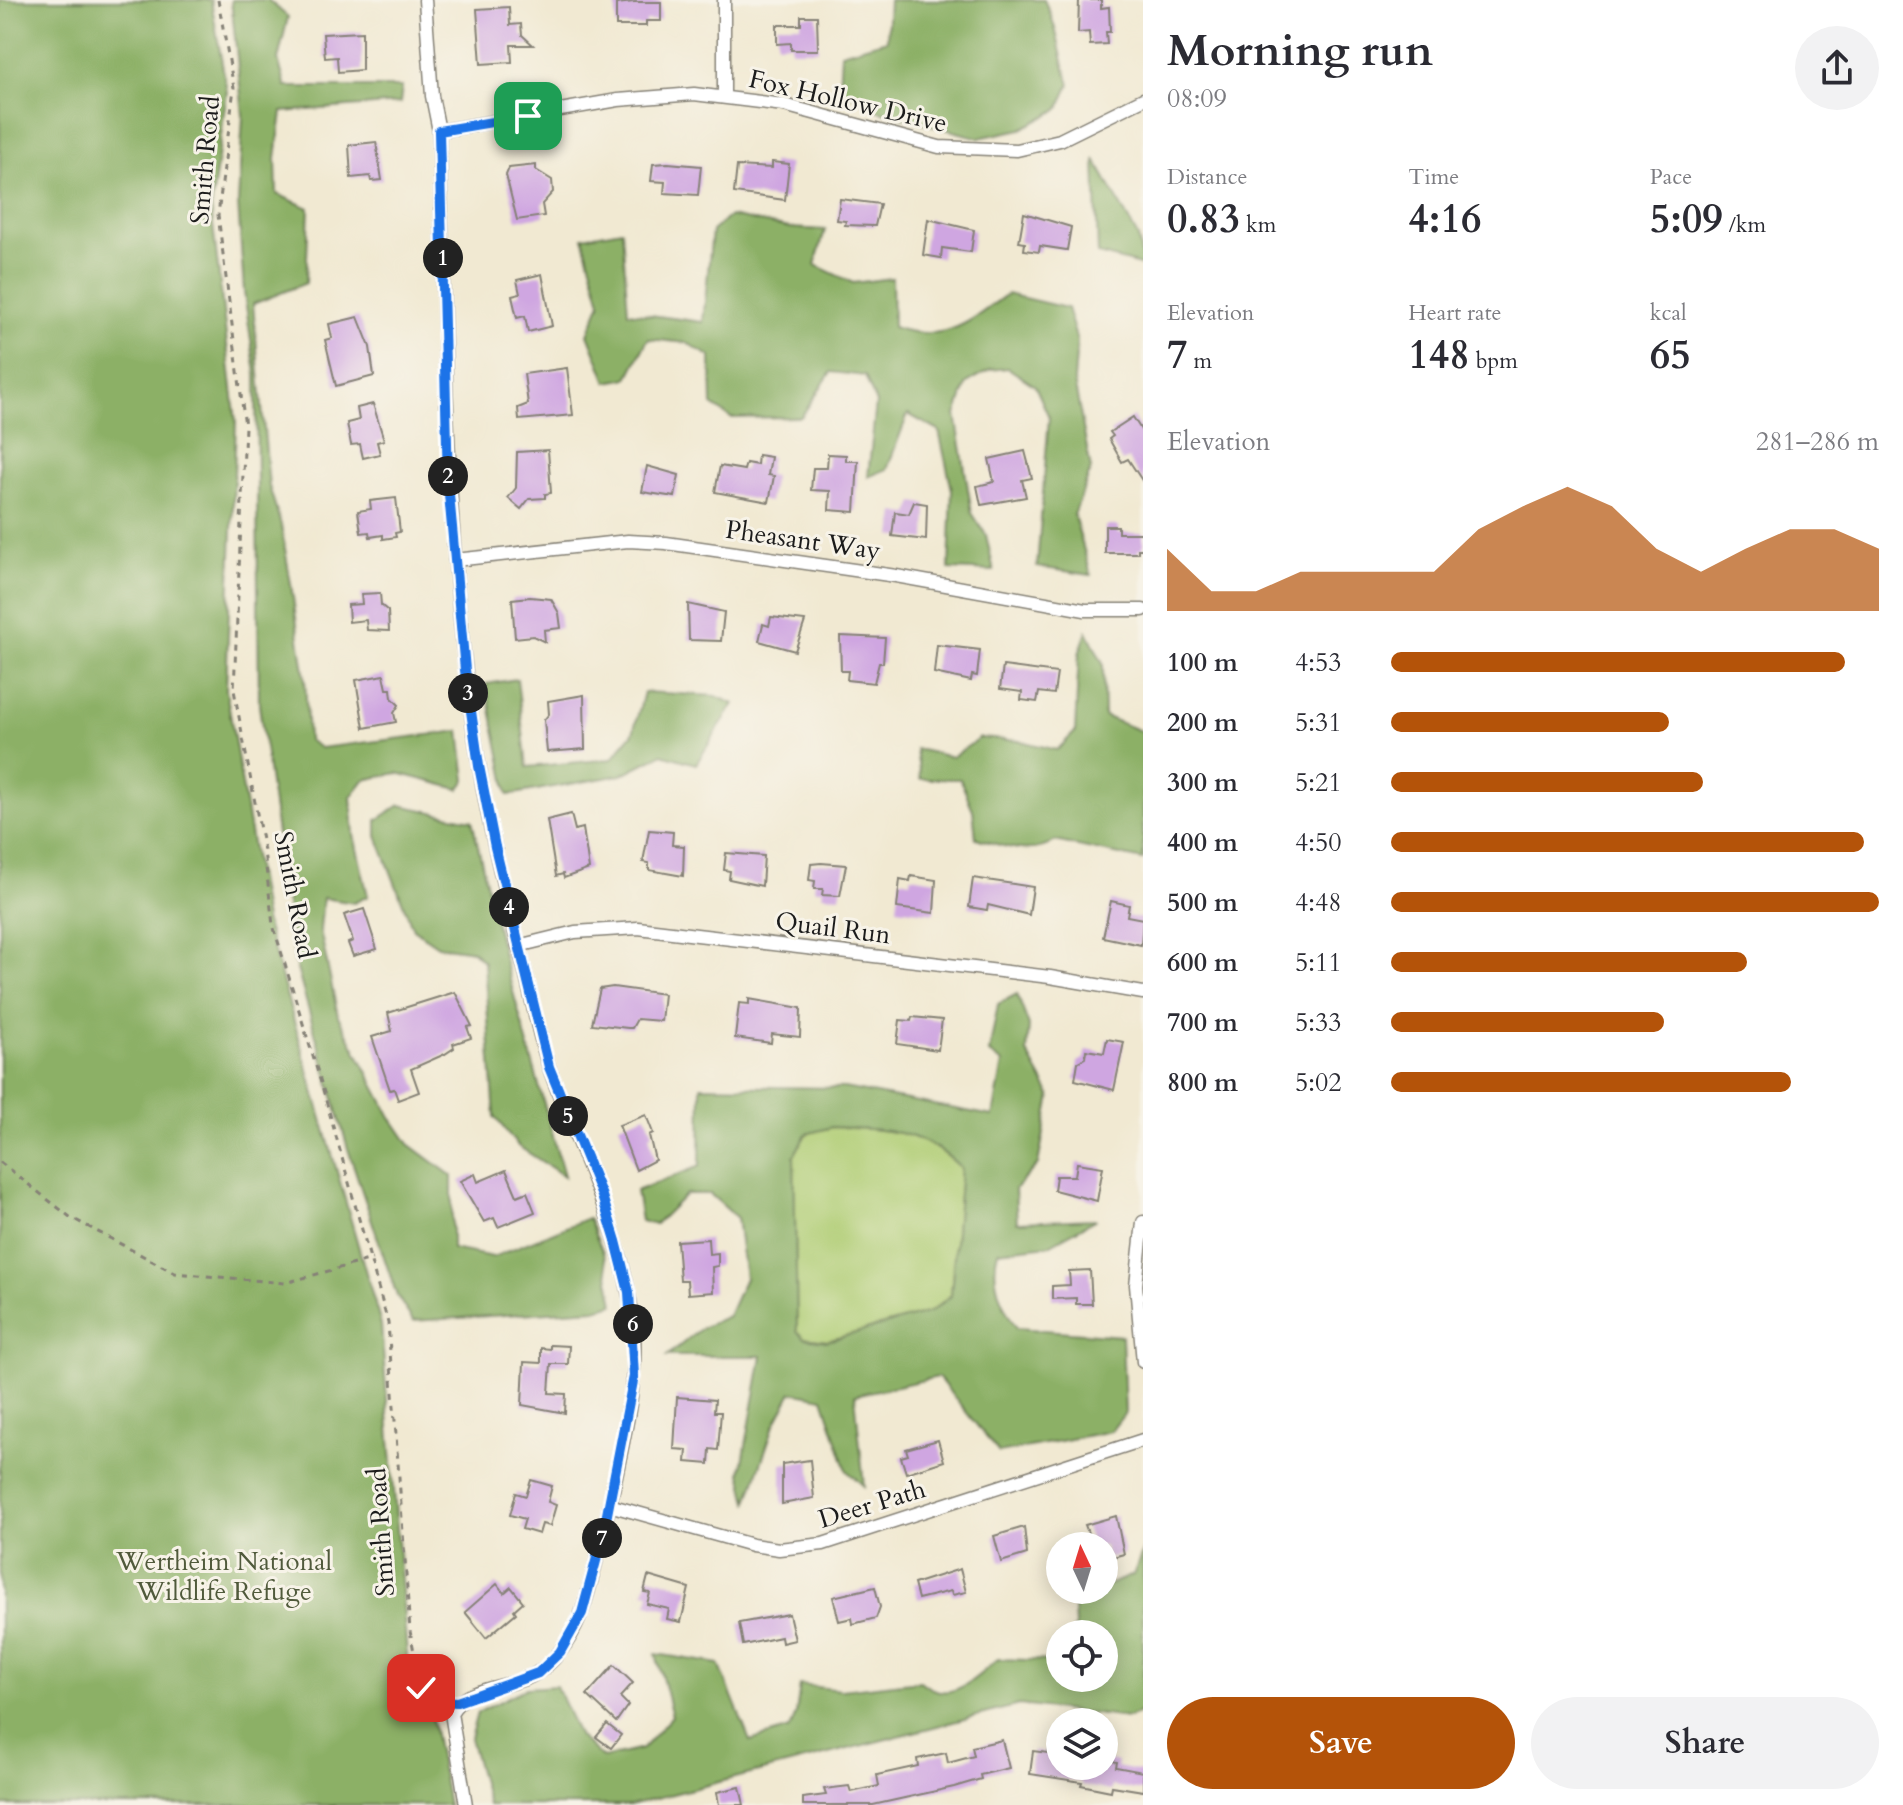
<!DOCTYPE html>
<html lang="en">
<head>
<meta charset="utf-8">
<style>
	:root { --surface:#fff; --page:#f2f2f3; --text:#2b2b33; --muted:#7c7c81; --accent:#b45309 }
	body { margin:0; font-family:Cardo,serif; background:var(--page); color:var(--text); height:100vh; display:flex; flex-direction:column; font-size:30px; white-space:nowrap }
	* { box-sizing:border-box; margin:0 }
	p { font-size:26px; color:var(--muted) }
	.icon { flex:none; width:44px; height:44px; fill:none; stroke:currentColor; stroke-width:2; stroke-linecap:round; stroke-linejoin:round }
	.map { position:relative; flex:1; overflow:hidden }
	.drawer { display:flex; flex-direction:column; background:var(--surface); width:760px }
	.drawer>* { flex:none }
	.needle { width:52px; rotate:356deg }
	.controls { position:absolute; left:1046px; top:1532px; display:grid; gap:16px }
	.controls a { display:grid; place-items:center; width:72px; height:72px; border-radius:50%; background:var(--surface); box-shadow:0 4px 20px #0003; font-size:40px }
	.pin { position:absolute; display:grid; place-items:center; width:68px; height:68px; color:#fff; margin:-34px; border-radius:16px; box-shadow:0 4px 12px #0006 }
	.km { position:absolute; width:40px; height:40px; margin:-20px; border-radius:50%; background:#222; color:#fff; font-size:22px; line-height:40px; text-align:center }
	.round { display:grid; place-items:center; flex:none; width:84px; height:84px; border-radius:42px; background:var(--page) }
	.overview { display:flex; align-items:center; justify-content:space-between; height:136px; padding:0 24px }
	h1 { font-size:44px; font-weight:800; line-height:60px }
	.stats { display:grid; grid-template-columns:repeat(3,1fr); gap:12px; height:136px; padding:8px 24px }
	.stats div { display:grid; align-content:center }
	.stats b { font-size:40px; font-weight:800 }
	.stats small { font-size:22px; font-weight:400 }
	.stats p { font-size:22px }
	.chart { height:224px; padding:16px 24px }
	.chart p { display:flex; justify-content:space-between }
	.chart svg { width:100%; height:144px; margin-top:8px; fill:var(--accent); opacity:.7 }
	.cta { display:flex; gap:16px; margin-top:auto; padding:16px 24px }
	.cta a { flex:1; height:92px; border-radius:48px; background:var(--accent); color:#fff; font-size:32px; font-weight:800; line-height:92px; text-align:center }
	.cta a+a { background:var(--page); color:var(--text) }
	ul { padding:0 24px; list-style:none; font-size:26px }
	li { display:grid; grid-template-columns:128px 96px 1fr; align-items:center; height:60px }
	li i { height:20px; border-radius:10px; background:var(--accent) }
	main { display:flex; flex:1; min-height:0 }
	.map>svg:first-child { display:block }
	.green { fill:#b0cd74; stroke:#667448; stroke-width:2 }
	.forest { fill:#8cb066; stroke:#546641; stroke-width:2; fill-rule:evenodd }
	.building { fill:#cfa6e1 }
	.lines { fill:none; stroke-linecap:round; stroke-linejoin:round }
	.minor-casing { stroke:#868277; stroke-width:15 }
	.path { stroke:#868277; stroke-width:3; stroke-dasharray:6 6; stroke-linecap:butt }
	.minor { stroke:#fff; stroke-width:12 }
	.route-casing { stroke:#fff; stroke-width:16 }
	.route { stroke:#1a73e8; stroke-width:10 }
	.labels { text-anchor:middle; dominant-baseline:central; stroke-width:6; stroke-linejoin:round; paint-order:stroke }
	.street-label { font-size:26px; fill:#1c1c1c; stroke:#f7f3e8 }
	.park-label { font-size:26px; fill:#505a3b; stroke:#f7f3e8 }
</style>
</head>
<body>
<main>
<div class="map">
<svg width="1143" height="1805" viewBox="0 0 1143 1805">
	<rect width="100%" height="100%" fill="#f7f3e8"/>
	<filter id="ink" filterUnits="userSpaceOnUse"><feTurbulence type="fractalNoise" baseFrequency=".0125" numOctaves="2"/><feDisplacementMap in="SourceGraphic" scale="16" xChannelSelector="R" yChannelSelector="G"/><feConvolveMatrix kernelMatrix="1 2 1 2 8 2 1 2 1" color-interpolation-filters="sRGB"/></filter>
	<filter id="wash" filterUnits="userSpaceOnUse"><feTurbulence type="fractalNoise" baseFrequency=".006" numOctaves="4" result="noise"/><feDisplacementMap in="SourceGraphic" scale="32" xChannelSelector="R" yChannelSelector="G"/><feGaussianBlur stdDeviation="1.8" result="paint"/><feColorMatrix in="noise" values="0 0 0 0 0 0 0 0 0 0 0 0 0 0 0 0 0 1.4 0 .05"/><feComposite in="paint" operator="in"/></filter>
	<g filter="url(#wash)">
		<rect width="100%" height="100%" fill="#f1e9d2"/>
		<path class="green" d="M832,1127C886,1130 920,1128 961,1168L951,1295L930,1312L827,1341L804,1338L797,1331L794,1156L806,1134Z"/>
		<g class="forest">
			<path d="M0,0H211L227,92L211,208L236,422L226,690L265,920L381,1325L408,1668L420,1706L431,1712L448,1805H0Z"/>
			<path d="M231,0H268L288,17L278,60L286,87H402L400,103L282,112L276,158L277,194L309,208L306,283L253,304L269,486L281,525L291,584L305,678L308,740L320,748L460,731L466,780L459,789L397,773L364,780L351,797L354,835L368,896L354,903L323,898L320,930L338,1016L392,1119L409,1144L452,1176V1249L493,1257L588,1218L604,1255L614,1304L595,1309L413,1321L397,1296L348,1149L295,962L259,705L256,374L244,292L238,203L243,115Z"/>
			<path d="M889,0H1044C1059,28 1059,56 1070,84L1059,109L1021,129L979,138L879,111L839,88L841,53L887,40Z"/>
			<path d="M1095,159L1138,237L1143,266L1098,254Z"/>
			<path d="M730,216L790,228L825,230L815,265L853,283L892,278L893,327C944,344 967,324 1007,294L1067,308L1077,341L1074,381L1091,469L1074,515L1091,575L1037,567L1049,417L1035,386L1008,368L990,370L967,383L956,415L972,513L986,535L994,571L949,569L952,490L939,431L908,414L887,469L868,477L876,403L865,376L831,372L801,417L731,418L712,405L711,357L687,343L648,339L628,378L607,382L588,334L601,302L583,237L622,230L628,312L703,322L712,231Z"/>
			<path d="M1087,631L1103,664L1104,716L1143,732V860L1055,841C1033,858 999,845 976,838L973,810L960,779H920L916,749L952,757L980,738L1020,741L1057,750L1075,732L1079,654Z"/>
			<path d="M517,679L527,767L612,759L633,733L644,692L716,696L734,704L696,764L662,754L621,775L508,795L486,684Z"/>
			<path d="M400,805L472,820L504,959L564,1176L518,1146L495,1117L484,962L473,951L438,946L413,929L377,836V820Z"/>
			<path d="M1017,994L1029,1026L1027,1052L1051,1096L1038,1164L1015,1189L1017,1222L1096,1219L1049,1245L998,1251C990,1278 1001,1305 1017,1328L1122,1336L1125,1413L1111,1431L999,1453L938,1377L855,1395L864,1486L847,1471L823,1398L792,1392L773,1428L748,1502L741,1473L762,1356H667L703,1327L728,1316L745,1278L737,1218L710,1194H686L655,1225L641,1221L636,1191L700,1166L701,1086L844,1088L993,1116L1003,1063L989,1053L998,1004ZM832,1127C885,1130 921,1128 961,1168L951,1296L930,1312L827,1341L804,1338L797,1331L794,1156L806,1134Z"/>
			<path d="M1143,1550V1712L1128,1718L1019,1705L630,1805H488L470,1738L477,1713L526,1688L556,1686L579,1737L603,1758L642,1749L672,1716L656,1654L719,1664L750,1741L790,1729L796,1714L800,1685L841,1690L920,1681C950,1707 973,1679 998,1659L1057,1661L1060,1657V1678H1104V1634H1071L1075,1626L1073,1590H1104V1581L1108,1585L1133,1575Z"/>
		</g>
		<g id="blocks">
			<g class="building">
				<path d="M1079,0H1101V8L1109,7L1110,32H1106L1107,44L1090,45L1089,32L1078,33Z"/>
				<path d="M634,2H661V21H646V26H616V4Z"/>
				<path d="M509,7L510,25L521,24L522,35L533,45H511L512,62L481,64L477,9Z"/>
				<path d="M801,16H817L818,50H791V43L777,44V25H801Z"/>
				<path d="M362,32V70L338,72L337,57L325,58L323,34Z"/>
				<path d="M376,142L382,180L371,181L370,176L351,178L349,145Z"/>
				<path d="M772,162L789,164L785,200L734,193L737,166L772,168Z"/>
				<path d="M668,163L701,166L698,195L664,193L665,182L651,181L653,164Z"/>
				<path d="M536,165V170L552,180L553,192L542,204L544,216L517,220L506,175L509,168Z"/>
				<path d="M840,199L880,204L875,226L845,225L846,221L837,220Z"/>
				<path d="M1024,213L1071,227L1067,250L1040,246L1039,252L1024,250L1025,243L1019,242Z"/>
				<path d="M928,219L974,230L971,252L942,248L941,258L923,255Z"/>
				<path d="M542,274L552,326L528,332L525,316L517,318L512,296L520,294L517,280Z"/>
				<path d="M358,317L370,347L374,376L336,386L325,340L332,338L329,324Z"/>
				<path d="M567,368L573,415L519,420L518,408L528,404L524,374Z"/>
				<path d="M373,404L384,440L377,442L380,454L363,458L360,444L351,445L347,423L359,420L357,408Z"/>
				<path d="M1133,417L1143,433V482L1128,459L1122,462L1109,439L1113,436L1110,432Z"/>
				<path d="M548,450L551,493L545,494V498L529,499L521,509L508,498L516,488L517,452Z"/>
				<path d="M1025,451L1032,478L1022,480L1026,497L981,505L977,486L994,482L989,459Z"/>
				<path d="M828,454L846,455V461H858L855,512L829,510L830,491L811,490L813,468H827Z"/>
				<path d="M758,455L771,457L768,475L774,476L769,502L715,492L720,466L744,470L746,463L757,465Z"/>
				<path d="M647,466L679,475L675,497L642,492Z"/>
				<path d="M396,498L400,532L395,533L396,537L383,539V535L370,537L369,532L361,533L358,511L371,509L370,501Z"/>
				<path d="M914,502L927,504L926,540L892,536L895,512L909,514Z"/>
				<path d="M1105,526H1118V533H1143V549H1138V553H1105Z"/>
				<path d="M380,593L381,605L388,611L389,631L367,630L366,620L349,622L348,605L362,604L361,594Z"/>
				<path d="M530,597L551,599L559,613L561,628L544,630L545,642L533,636L515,638L512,599Z"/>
				<path d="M688,604L724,612L721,641L689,640Z"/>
				<path d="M771,617L805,621L795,651L759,641L763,624L769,626Z"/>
				<path d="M840,636L885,638L883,663H879L874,683L847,680L848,671H841Z"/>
				<path d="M937,645L980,650L977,676L972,675L971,681L934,673Z"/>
				<path d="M1003,666L1057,673L1054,694L1039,692L1037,702L1021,700L1022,692L1000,689Z"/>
				<path d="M384,675L387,689H391L392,698L399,705L394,713L396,722L364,728L356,680Z"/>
				<path d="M584,695L585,749L547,752L544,720L549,714L548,701Z"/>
				<path d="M571,814L575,830L583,828L589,869L564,878L563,874L556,876L547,820Z"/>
				<path d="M649,830L673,832L672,845L684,846L683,876L649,870V863L643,862Z"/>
				<path d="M726,853L764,856L762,886L729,879L730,871L724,870Z"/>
				<path d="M821,863L846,865L840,896L822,895L823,889H814L815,881L809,880L811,864Z"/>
				<path d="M911,876L936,880L934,913L897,908L900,879L910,881Z"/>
				<path d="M973,878L1033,887L1029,915L988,905L987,910L969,907Z"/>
				<path d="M1111,901L1129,905L1127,916L1143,919L1141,945L1103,937Z"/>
				<path d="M364,909L377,949L353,956L348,943L353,941L344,915Z"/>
				<path d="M613,987L664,994L661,1021L637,1019L632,1028H628L592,1024L600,989Z"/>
				<path d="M455,992L472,1026L467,1027L471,1038L453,1044L454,1048L445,1054L411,1069L419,1092L398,1100L394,1089L390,1090L372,1037L392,1031L388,1013Z"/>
				<path d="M749,999L801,1008L800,1037L772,1034L771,1043L735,1038L739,1003L749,1004Z"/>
				<path d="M912,1017L942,1020L938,1050L897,1044L900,1020L911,1021Z"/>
				<path d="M1107,1039L1124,1042L1114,1090L1075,1080L1078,1062L1085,1058L1086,1050L1104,1053Z"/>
				<path d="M646,1115L653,1133L649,1135L655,1160L636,1170L619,1125Z"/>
				<path d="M1077,1163L1103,1167L1097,1201L1054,1190L1056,1176H1075Z"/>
				<path d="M506,1170L517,1196L527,1192L535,1212L498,1227L494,1218L484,1222L460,1181L475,1174L478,1182Z"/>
				<path d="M708,1239L709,1254L718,1253V1266L712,1267L713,1292L688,1294L687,1280H680L677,1241Z"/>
				<path d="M1090,1270L1092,1304H1076V1298L1052,1299V1286L1070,1285L1069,1271Z"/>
				<path d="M550,1345L569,1346L568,1364H551L549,1393L566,1394L565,1413L522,1405L524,1362L541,1363V1348L550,1349Z"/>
				<path d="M677,1397L715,1400L714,1412H721L718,1450L710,1449L709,1464L686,1462L687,1450L674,1449Z"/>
				<path d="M938,1440L944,1461L906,1473L901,1457L908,1455L906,1449Z"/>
				<path d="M810,1460L814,1498L782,1504V1464Z"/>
				<path d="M531,1480L552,1486L548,1502L556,1505L550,1526L542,1524L539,1534L522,1529L525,1519L510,1515L516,1493L526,1496Z"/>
				<path d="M1116,1516L1124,1554L1109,1558L1104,1546H1093L1085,1525Z"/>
				<path d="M1024,1527L1027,1554L1001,1562L994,1536Z"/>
				<path d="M960,1569L966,1592L952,1595L951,1591L918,1599L914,1584Z"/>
				<path d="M648,1576L689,1588L681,1622L667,1619L669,1609L647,1604L650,1593L644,1592Z"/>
				<path d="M497,1584L504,1593L511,1587L523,1602L514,1610L516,1613L486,1638L465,1612Z"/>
				<path d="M875,1587L880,1607L876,1618L853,1624L852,1618L839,1621L833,1597Z"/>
				<path d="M789,1614L795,1640L782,1643L781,1637L743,1645L739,1623Z"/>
				<path d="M614,1665L633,1683L620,1697L628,1705L616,1722L587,1695Z"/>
				<path d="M607,1724L621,1735L611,1748L596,1737Z"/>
				<path d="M1002,1740L1009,1768L980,1775L981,1779L954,1787L873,1805H803V1798L826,1795L824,1789L849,1786L851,1792L879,1786L877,1775L918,1766L917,1759L946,1753L948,1763L974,1756L972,1747Z"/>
				<path d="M1049,1749L1060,1751V1766H1104V1759L1117,1762L1116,1767L1143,1772V1791L1112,1786L1111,1791L1081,1785L1082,1782L1030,1774L1033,1751L1048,1753Z"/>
				<path d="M740,1787L744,1805H719L717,1792Z"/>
			</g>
		</g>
	</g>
	<g filter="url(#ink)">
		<use href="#blocks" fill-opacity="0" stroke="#868277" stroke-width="2"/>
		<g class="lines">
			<g class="minor-casing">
				<g id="minor">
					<path d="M425,0L432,96L439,131C446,343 444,555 479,765C490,834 507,903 525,971C533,1004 539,1038 550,1070C581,1158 628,1240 634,1335C637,1386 624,1436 614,1486C604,1527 596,1569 583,1609C575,1632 560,1657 540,1671C514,1690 468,1683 451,1713L466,1805"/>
					<path d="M724,96V0"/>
					<path d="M439,131L618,100L694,94L784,105L939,147L1017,150L1060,140L1143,99"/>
					<path d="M455,560L628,541L666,543L896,576L1085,610H1143"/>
					<path d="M518,946L575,932L638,928L1050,977L1143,993"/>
					<path d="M1143,1222L1136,1285L1143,1362"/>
					<path d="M609,1505L752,1545L779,1549L823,1544L1143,1440"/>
				</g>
			</g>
			<g class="path">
				<path d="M218,0L234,88L218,215L245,426L234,690L264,851L273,925L322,1086L388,1323L410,1631L421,1688L427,1700L445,1701"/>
				<path d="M0,1162L70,1217L175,1273L285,1283L372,1259"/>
			</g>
			<use href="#minor" class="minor"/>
		</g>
	</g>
	<g class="lines" filter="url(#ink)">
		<g class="route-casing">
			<path id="route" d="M421,1688L427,1700L457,1702L508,1684L538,1673L560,1652L582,1613L603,1535L634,1376L629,1292L616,1241L602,1196L549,1067L495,847L479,766L465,670L448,483L439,131L528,116"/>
		</g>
		<use href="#route" class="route"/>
	</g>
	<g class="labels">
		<g class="street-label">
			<text transform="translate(848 101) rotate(13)">Fox Hollow Drive</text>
			<text transform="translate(205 160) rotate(-85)">Smith Road</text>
			<text transform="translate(803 540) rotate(8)">Pheasant Way</text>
			<text transform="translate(295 895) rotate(79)">Smith Road</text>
			<text transform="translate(833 928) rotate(7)">Quail Run</text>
			<text transform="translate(872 1504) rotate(-17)">Deer Path</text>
			<text transform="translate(381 1532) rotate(-94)">Smith Road</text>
		</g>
		<g class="park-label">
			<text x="224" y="1561">Wertheim National<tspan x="224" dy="30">Wildlife Refuge</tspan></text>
		</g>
	</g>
</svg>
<div class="controls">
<a><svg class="needle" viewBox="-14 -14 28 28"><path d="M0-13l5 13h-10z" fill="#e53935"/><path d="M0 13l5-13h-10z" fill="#7c7c81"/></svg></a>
<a><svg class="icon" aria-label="locate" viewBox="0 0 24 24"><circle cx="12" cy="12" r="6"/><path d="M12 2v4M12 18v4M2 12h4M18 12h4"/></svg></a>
<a><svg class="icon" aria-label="layers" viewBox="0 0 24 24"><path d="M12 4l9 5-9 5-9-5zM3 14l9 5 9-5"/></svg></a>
</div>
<div class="pin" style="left:528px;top:116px;background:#1e9e55"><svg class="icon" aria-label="arrive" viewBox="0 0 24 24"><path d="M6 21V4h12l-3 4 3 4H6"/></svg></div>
<div class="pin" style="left:421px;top:1688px;background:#d93025"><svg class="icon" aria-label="check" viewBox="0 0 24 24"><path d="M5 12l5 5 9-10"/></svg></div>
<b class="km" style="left:443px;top:258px">1</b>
<b class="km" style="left:448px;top:476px">2</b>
<b class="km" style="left:468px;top:693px">3</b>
<b class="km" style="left:509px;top:907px">4</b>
<b class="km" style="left:568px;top:1116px">5</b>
<b class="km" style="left:633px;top:1324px">6</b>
<b class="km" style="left:602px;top:1538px">7</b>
</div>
<section class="drawer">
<div class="overview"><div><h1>Morning run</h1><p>08:09</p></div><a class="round"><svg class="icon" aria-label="share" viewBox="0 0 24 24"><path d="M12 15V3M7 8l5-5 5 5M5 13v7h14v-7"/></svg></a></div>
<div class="stats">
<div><p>Distance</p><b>0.83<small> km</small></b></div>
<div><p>Time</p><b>4:16</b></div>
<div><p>Pace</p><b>5:09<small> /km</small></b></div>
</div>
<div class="stats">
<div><p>Elevation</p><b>7<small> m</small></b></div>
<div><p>Heart rate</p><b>148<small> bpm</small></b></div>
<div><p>kcal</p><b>65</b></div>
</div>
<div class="chart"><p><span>Elevation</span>281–286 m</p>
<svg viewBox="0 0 160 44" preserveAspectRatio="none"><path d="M0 44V25L10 38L20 38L30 32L40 32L50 32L60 32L70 19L80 12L90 6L100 12L110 25L120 32L130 25L140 19L150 19L160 25V44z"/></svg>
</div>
<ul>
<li><b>100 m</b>4:53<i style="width:93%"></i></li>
<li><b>200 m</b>5:31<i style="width:57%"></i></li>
<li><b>300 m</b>5:21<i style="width:64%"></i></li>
<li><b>400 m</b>4:50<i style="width:97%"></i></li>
<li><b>500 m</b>4:48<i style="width:100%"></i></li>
<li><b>600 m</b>5:11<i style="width:73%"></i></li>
<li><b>700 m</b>5:33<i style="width:56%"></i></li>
<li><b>800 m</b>5:02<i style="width:82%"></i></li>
</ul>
<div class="cta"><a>Save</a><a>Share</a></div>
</section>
</main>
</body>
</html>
